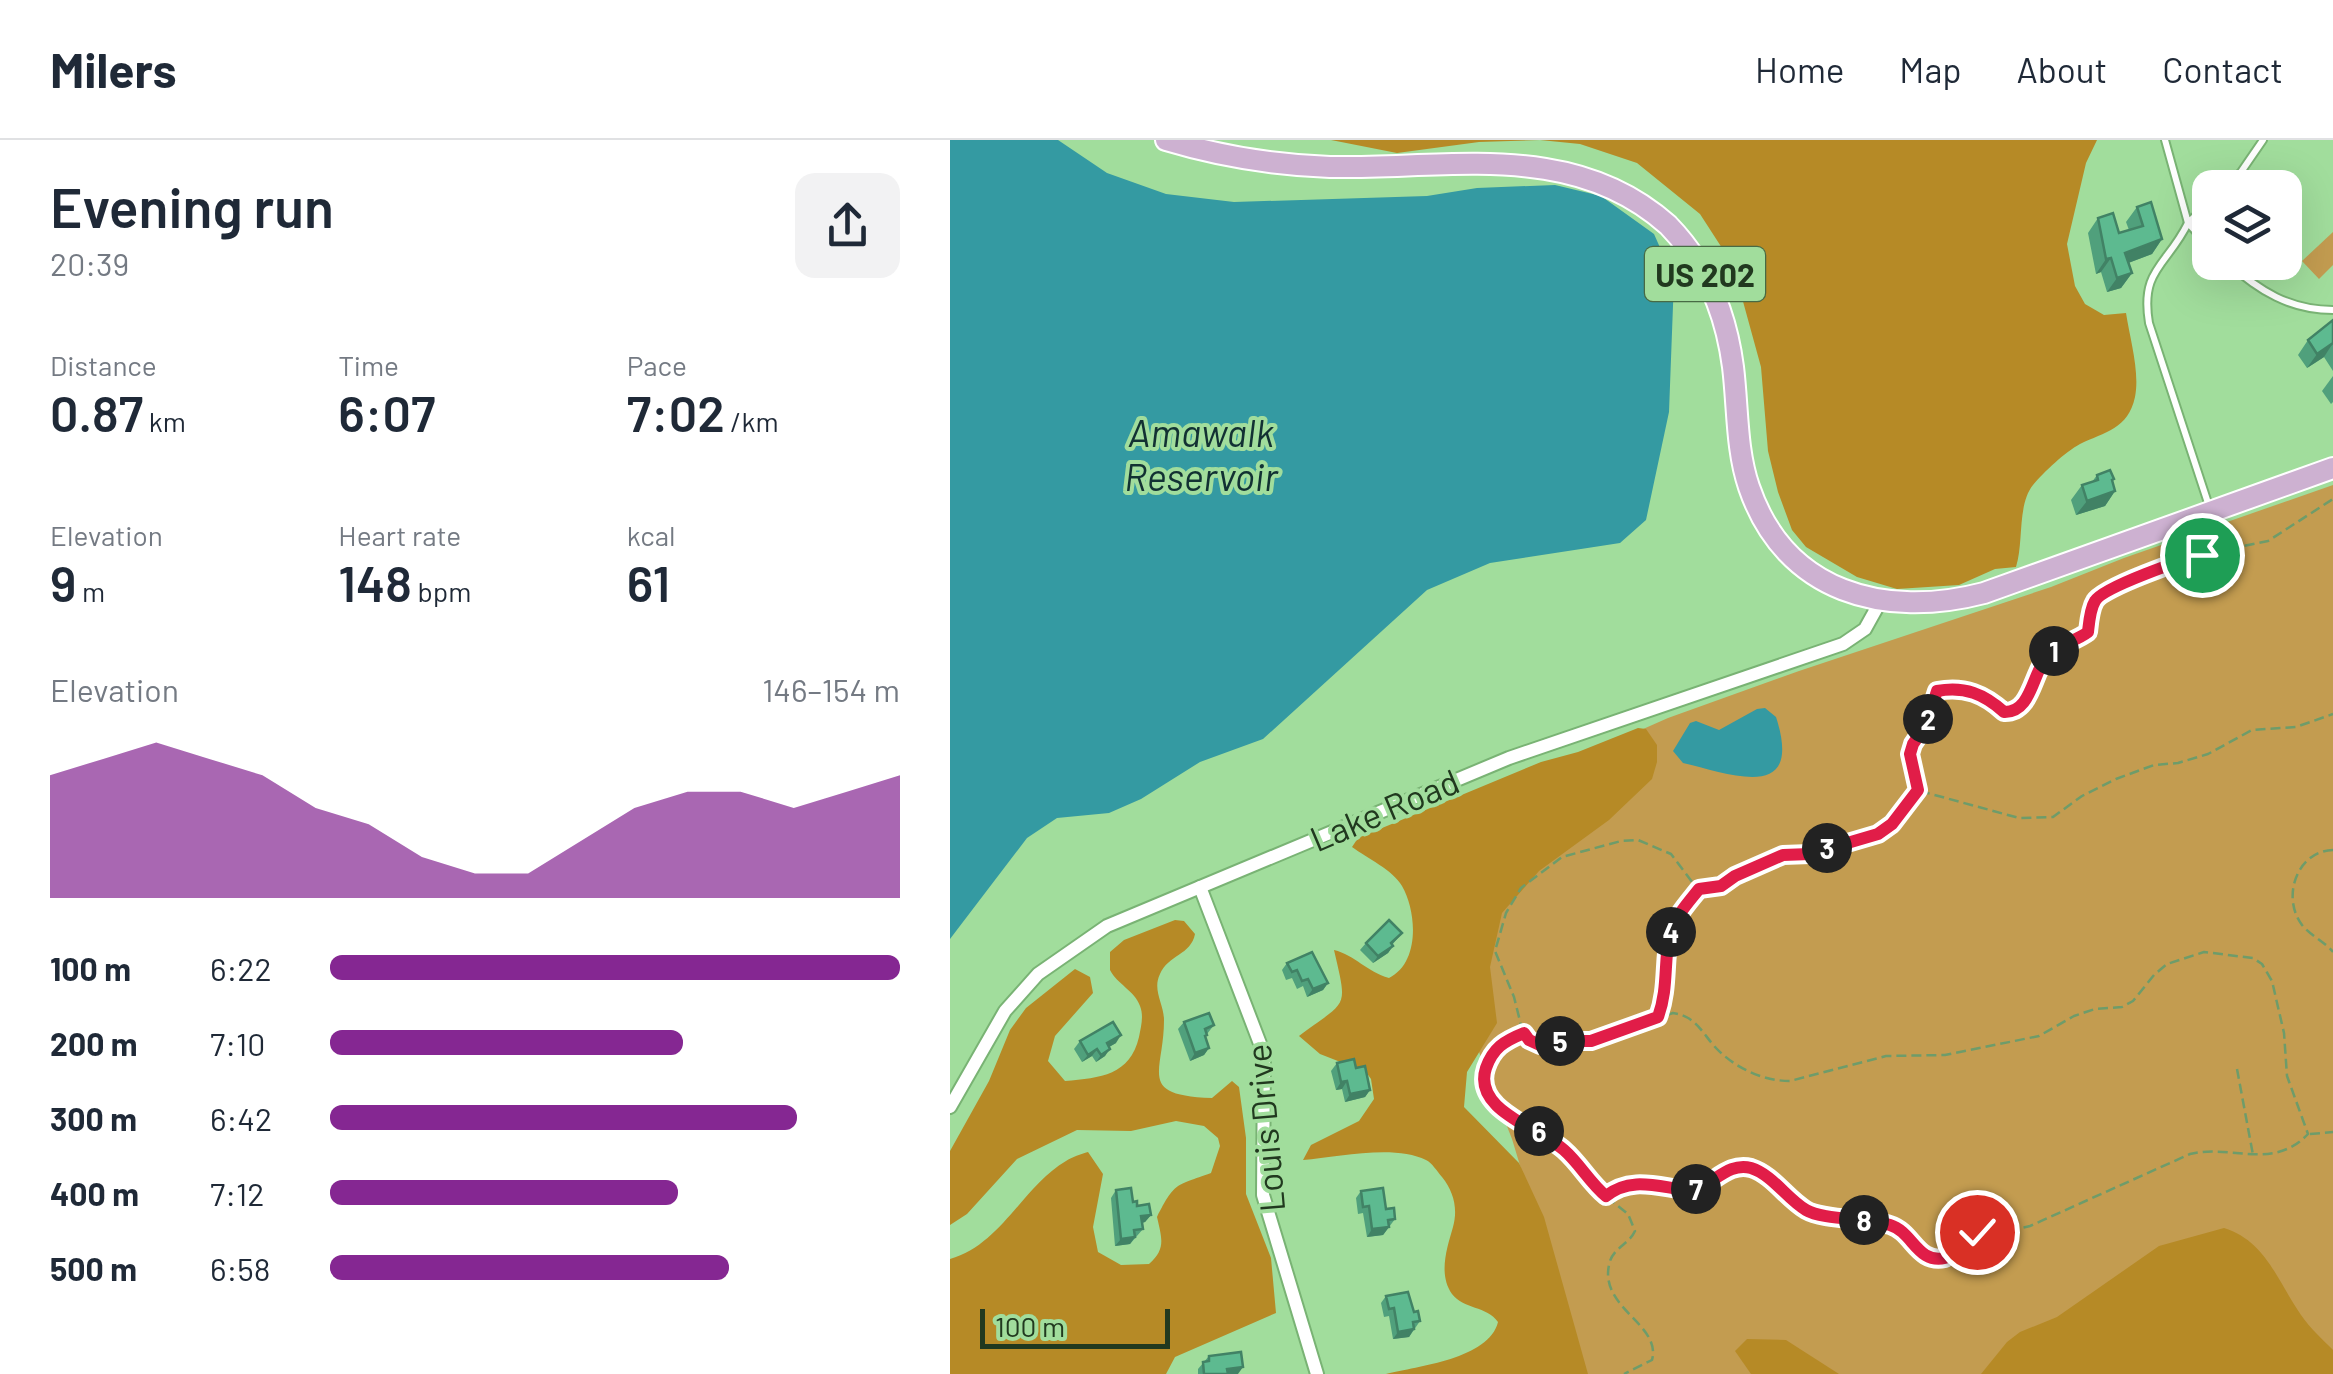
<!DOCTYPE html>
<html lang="en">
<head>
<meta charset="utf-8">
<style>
	:root { --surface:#fff; --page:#f2f2f3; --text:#1f2937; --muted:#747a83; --line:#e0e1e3; --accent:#852792 }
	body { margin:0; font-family:Barlow,sans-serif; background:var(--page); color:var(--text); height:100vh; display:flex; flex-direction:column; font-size:38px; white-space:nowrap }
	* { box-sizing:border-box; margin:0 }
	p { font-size:32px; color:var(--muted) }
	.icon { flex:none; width:55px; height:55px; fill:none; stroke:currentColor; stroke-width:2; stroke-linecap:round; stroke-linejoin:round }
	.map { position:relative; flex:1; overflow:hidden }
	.details { display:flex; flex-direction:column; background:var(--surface); width:950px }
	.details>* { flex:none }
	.controls { position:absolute; left:1242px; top:30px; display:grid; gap:20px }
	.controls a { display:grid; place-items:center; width:110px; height:110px; border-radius:20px; background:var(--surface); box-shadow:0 10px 40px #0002; font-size:50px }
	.scale { position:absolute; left:30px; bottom:25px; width:190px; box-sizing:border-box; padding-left:10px; border:5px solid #21391f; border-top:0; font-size:28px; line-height:35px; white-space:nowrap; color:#21391f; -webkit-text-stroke:8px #a1dd9c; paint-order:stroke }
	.pin { position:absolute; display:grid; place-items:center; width:85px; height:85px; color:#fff; margin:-42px; border:5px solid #fff; border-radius:50%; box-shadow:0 2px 10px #0007 }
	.km { position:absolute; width:50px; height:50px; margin:-25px; border-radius:50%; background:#222; color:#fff; font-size:28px; line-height:50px; text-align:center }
	.round { display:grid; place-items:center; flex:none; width:105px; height:105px; border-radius:20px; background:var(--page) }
	.headline { display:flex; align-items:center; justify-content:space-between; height:170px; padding:0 50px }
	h1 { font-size:55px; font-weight:600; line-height:75px }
	.stats { display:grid; grid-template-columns:repeat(3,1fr); gap:15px; height:170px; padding:10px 50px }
	.stats div { display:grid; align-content:center }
	.stats b { font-size:50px; font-weight:600 }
	.stats small { font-size:28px; font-weight:400 }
	.stats p { font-size:28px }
	.chart { height:280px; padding:20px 50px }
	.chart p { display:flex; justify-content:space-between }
	.chart svg { width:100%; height:180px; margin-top:10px; fill:var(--accent); opacity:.7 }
	ul { padding:0 50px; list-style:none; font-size:32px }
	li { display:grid; grid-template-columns:160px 120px 1fr; align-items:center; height:75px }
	li i { height:25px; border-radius:12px; background:var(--accent) }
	header { display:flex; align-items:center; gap:60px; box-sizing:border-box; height:140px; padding:0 50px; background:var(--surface); border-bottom:2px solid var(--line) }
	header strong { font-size:48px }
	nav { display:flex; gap:55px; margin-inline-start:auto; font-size:35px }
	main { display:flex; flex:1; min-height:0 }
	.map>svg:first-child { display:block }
	.green { fill:#c39c50 }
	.forest { fill:#b68a26 }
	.water { fill:#349aa2 }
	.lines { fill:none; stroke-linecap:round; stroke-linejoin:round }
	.service-casing { stroke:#79b374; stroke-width:10 }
	.minor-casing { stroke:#79b374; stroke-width:16 }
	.primary-casing { stroke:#fff; stroke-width:24 }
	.path { stroke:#6e9c6a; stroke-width:2.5; stroke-dasharray:10 5; stroke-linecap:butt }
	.service { stroke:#fff; stroke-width:6 }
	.minor { stroke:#fff; stroke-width:12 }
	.primary { stroke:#cdb1d1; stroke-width:20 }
	.wall { fill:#50a07c }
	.shaded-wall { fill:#418265 }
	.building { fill:#5dba90; stroke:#418265; stroke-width:2.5 }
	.route-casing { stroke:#fff; stroke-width:20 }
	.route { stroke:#e11d48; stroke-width:12 }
	.labels { text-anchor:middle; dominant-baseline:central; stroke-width:8; stroke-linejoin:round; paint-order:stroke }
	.shield { fill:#a1dd9c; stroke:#476a44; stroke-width:2.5 }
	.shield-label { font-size:32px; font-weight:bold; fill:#21391f }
	.street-label { font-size:35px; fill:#21391f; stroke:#a1dd9c }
	.water-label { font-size:38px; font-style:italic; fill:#123133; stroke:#a1dd9c }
</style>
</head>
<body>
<header>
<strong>Milers</strong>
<nav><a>Home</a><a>Map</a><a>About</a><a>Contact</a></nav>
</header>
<main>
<section class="details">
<div class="headline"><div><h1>Evening run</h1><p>20:39</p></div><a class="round"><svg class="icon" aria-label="share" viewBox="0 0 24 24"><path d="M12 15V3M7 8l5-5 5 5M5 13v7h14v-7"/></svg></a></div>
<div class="stats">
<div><p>Distance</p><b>0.87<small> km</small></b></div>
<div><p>Time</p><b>6:07</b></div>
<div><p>Pace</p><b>7:02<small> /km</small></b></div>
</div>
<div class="stats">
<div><p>Elevation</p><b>9<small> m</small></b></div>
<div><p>Heart rate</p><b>148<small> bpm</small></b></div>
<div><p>kcal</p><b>61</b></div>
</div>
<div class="chart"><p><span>Elevation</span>146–154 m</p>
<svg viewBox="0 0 160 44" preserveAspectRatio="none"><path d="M0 44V14L10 10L20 6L30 10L40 14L50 22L60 26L70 34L80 38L90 38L100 30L110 22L120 18L130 18L140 22L150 18L160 14V44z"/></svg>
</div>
<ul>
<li><b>100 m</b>6:22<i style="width:100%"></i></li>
<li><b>200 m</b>7:10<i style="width:62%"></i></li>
<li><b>300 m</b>6:42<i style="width:82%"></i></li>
<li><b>400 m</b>7:12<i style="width:61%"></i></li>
<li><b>500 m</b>6:58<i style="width:70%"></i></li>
</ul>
</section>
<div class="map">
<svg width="1383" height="1234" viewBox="0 0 1383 1234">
	<rect width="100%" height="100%" fill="#a1dd9c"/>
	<g class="green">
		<path d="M1383,92V125L1369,139L1352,121Z"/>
		<path d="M1383,345V1234H633L562,999L547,961L542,956L540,941L512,867L534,728L666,601L718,578L849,531L1101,447L1174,418Z"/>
	</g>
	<g class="forest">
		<path d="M381,0H1147L1136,23L1117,104L1125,146L1135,164L1154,175L1176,173C1180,199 1190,232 1185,257C1178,289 1155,292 1130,304C1115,312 1094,332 1083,345C1067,365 1074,402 1066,427L1045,429L1009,445L947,449L907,437L856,407L842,390L828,352L818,311L811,227L783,125L750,74L687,23L630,4L590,0L529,2L447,13Z"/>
		<path d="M688,588L696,589L707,605V622L702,639L659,680L589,731L552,773L540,827L547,883L517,932L514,967L569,1023L594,1077L638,1234H436C468,1226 539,1219 548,1182C537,1166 513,1169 502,1154C488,1134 497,1108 503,1087C508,1069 504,1052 492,1037C487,1031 482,1023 476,1020C445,1004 387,1017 353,1020L361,1005L409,981L424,959L421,939L416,932L370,914L349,896C398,859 398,871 384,810C405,815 417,832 439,838C470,823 467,772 452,746C443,730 417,718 402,707L408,698L591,622L628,612Z"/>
		<path d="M225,780L234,781L245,794C241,815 218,815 210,834C202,850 214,864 214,880C214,933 186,955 262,958L282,941L289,947L296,998V1054L321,1118L326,1173L225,1217L216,1234H0V1119C51,1105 73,1046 116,1021C122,1017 131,1014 138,1012L153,1034L143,1087L148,1112L171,1125L199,1124C216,1109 212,1099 207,1077C225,1042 225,1046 261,1033L270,1006L268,998L254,986L226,981L181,991L127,990L67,1019L17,1074L0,1085V1011L39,941L60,890L76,868L125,829L140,837L143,853L105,896L98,921L115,941C151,938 180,935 189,897C191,887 194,876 190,866C185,851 167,844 160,830V812L174,800Z"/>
		<path d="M1274,1088C1316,1101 1328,1142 1351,1175C1360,1188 1372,1199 1383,1210V1234H1031L1057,1202L1070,1192L1107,1177L1209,1106Z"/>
		<path d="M797,1199L836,1200L889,1234H801L785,1211Z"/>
	</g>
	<g class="water">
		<path d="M0,0H108L157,33L216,54L284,62L477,56L527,48L605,45L651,56L704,94L724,139L719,272L696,380L670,403L540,423L477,450L313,599L250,622L191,659L159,673L107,678L77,698L0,799Z"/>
		<path d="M815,568L826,577C854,664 781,634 733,623L723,611L740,583L746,581L769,590L807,569Z"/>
	</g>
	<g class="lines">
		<g class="service-casing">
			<g id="service">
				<path d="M1215,0L1238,83L1260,62"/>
				<path d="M1275,48L1291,32L1313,0"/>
				<path d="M1277,122C1309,151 1340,170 1383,170"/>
				<path d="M1259,366L1199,183C1190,129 1217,126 1238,83L1260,107"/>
			</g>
		</g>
		<g class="minor-casing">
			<g id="minor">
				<path d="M250,747L314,914L313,1055L367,1234"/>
				<path d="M0,967L55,871L88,834L157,786L559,618L893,504L915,489L930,462"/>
			</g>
		</g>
		<g class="primary-casing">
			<path id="primary" d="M216,0C269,16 325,25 380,27C500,29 623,0 718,85C756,124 776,173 783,227C788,267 786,309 799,347C835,453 935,479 1034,453L1383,328"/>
		</g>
		<g class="path">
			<path d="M970,651L1069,678L1103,677L1132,656L1166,639L1204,625L1228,623L1258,614L1302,590L1346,587L1383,574"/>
			<path d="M1383,710C1347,711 1331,757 1352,785C1361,796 1374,801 1383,812"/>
			<path d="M708,876C719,849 714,824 719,797C723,779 738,763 749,749"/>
			<path d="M573,893L543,911L534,936L540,960L547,969L585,988L616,1012L647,1049L678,1074L685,1091C679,1104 665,1107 660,1121C646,1168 712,1183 702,1220L674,1234"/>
			<path d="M1287,929L1303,1015"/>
			<path d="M1360,994L1383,992"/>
			<path d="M656,1056C681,1036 708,1048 737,1049C761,1051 775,1021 801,1028C824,1035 837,1059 857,1071C874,1080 918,1077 941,1085C962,1092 965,1117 989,1120C1003,1115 1008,1100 1021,1094C1034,1088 1063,1091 1080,1086L1240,1014C1281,1004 1323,1031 1358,994L1337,936L1334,893L1322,841L1312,824L1303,818L1254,812L1217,824L1204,835L1183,861L1172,867L1145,869L1124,876L1089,896L995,915L936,916L840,941C813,941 785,928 766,908C752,893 746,876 723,873L641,901L584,904L573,893L564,857L545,811L556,773L571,748L612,717L671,701L688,700L721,714L745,746L761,749L833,715L860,714L927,693L942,684L968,651L960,615L963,605L977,585L987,551C1015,546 1034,554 1053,573C1081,573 1082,535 1096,518C1105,505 1125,502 1138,492L1145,461L1157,450L1226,420L1318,401L1383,359"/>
		</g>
		<use href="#service" class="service"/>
		<use href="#minor" class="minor"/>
		<use href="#primary" class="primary"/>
	</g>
	<g class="wall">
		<path d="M1187,67L1212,99L1202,114L1178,123L1182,133L1171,148L1157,152L1151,132L1146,134L1138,93L1148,78L1169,93L1179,90L1176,82Z"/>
		<path d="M1383,180V231L1374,217L1357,228L1348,215L1358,200Z"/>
		<path d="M1383,236V262L1381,264L1372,251Z"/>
		<path d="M1147,335L1164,339L1162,342L1165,351L1155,366L1126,375L1121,360L1132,345L1142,342Z"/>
		<path d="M452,793L442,805L443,806L438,813L423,823L410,810L416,803Z"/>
		<path d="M337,823L378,843L373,850L357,857L353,846L347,849L342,838L336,840L332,830Z"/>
		<path d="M234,882L264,885L257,894L255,898L259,908L254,915L240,921L228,889Z"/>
		<path d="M130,901L166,903L159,907L155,916L146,922L142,916L132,922L124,909Z"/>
		<path d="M387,923L406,928L420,950L415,957L395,962L392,949L386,950L381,931Z"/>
		<path d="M166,1050L201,1075L195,1082L192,1083L193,1089L180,1104L165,1106L161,1058Z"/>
		<path d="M411,1051L436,1069L445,1079L433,1095L417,1097L413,1073L408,1074L406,1058Z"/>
		<path d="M436,1156L464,1172L470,1181L459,1197L443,1199L439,1176L434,1177L431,1163Z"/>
		<path d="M259,1216L288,1234H248V1229Z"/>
	</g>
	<g class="shaded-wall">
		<path d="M1212,99L1202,114L1165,128L1175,113Z"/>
		<path d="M1161,118L1151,132L1146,134L1156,119Z"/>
		<path d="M1182,133L1171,148L1157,152L1167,138Z"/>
		<path d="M1383,203L1374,217L1357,228L1367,214Z"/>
		<path d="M1165,351L1155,366L1126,375L1137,361Z"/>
		<path d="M452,793L436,810L443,806L438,813L423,823L428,816Z"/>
		<path d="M378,843L373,850L357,857L363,849Z"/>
		<path d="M171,895L166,903L152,911L157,903Z"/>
		<path d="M259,908L254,915L240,921L245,913Z"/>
		<path d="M147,909L142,916L132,922L138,915Z"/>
		<path d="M160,909L155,916L146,922L151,915Z"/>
		<path d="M397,941L392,949L386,950L391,942Z"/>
		<path d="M420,950L415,957L395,962L400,954Z"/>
		<path d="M201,1075L195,1082L186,1084L191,1076Z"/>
		<path d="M439,1087L433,1095L417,1097L422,1089Z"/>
		<path d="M185,1097L180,1104L165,1106L171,1099Z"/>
		<path d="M464,1189L459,1197L443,1199L448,1192Z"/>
		<path d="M293,1227L288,1234H273L277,1229Z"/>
	</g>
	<g class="building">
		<path d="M1201,62L1212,99L1175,113L1182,133L1167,138L1161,118L1156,119L1148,78L1163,73L1169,93L1193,86L1187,67Z"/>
		<path d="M1383,180V203L1367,214L1358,200Z"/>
		<path d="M1160,330L1164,339L1162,340L1165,351L1137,361L1132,345L1148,340L1147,335Z"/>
		<path d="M439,780L452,793L441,803L443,806L428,816L416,803Z"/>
		<path d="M362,812L378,843L363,849L358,839L352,841L347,830L342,832L337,823Z"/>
		<path d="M259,873L264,885L255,889L257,895L255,896L259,908L245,913L234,882Z"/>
		<path d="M163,882L171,895L157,903L160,909L151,915L147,909L138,915L130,901Z"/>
		<path d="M404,919L406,928L415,926L420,950L400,954L397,941L391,942L387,923Z"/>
		<path d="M181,1048L183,1062L187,1061V1066L199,1064L201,1075L191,1076L193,1089L184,1090L185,1097L171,1099L166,1050Z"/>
		<path d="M433,1048L436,1069L444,1068L445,1079L438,1080L439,1087L422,1089L419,1066L413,1067L411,1051Z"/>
		<path d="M458,1152L464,1172L468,1171L470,1181L463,1182L464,1189L448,1192L444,1168L439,1169L436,1156Z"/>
		<path d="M291,1212L293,1227L277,1229L278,1234H254L253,1222L259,1221V1216Z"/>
	</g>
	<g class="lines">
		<g class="route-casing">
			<path id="route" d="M1027,1092L1017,1096L995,1118C967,1124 963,1092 940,1085C917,1078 873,1080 856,1070C837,1059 823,1035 801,1028C775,1021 760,1051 737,1050C708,1047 681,1036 656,1056C640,1043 630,1024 614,1010C589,988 522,970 536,928C543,908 554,901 574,893L579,900L590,905L604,901H641L708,877C718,850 714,825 719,797C723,779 738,763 749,749L771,746L785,736L833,715L860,714L928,694L942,684L968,650L960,614L963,604L976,585L987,551C1015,546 1034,554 1054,572C1081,573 1082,535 1096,518C1105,505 1125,502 1138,492C1139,483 1140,469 1145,461C1153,447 1234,419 1252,415"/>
		</g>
		<use href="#route" class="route"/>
	</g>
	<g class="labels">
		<rect class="shield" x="695" y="107" width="120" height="54" rx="8"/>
		<g class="shield-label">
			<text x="755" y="134">US 202</text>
		</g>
		<g class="street-label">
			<text transform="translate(434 669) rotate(-23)">Lake Road</text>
			<text transform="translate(314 988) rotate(-95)">Louis Drive</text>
		</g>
		<g class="water-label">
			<text x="251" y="292">Amawalk<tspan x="251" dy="44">Reservoir</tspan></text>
		</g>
	</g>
</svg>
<div class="controls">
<a><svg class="icon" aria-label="layers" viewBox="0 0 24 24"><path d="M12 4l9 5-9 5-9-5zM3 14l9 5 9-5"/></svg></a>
</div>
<div class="scale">100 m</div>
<div class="pin" style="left:1252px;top:415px;background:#1e9e55"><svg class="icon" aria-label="arrive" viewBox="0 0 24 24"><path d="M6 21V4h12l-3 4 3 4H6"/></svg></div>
<div class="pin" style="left:1027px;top:1092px;background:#d93025"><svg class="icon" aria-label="check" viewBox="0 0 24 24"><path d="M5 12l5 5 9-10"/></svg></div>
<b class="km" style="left:1104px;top:511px">1</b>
<b class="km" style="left:978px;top:579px">2</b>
<b class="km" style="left:877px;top:708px">3</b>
<b class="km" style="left:721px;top:792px">4</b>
<b class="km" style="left:610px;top:901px">5</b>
<b class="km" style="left:589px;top:991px">6</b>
<b class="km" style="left:746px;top:1049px">7</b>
<b class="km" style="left:914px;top:1080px">8</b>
</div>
</main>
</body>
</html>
